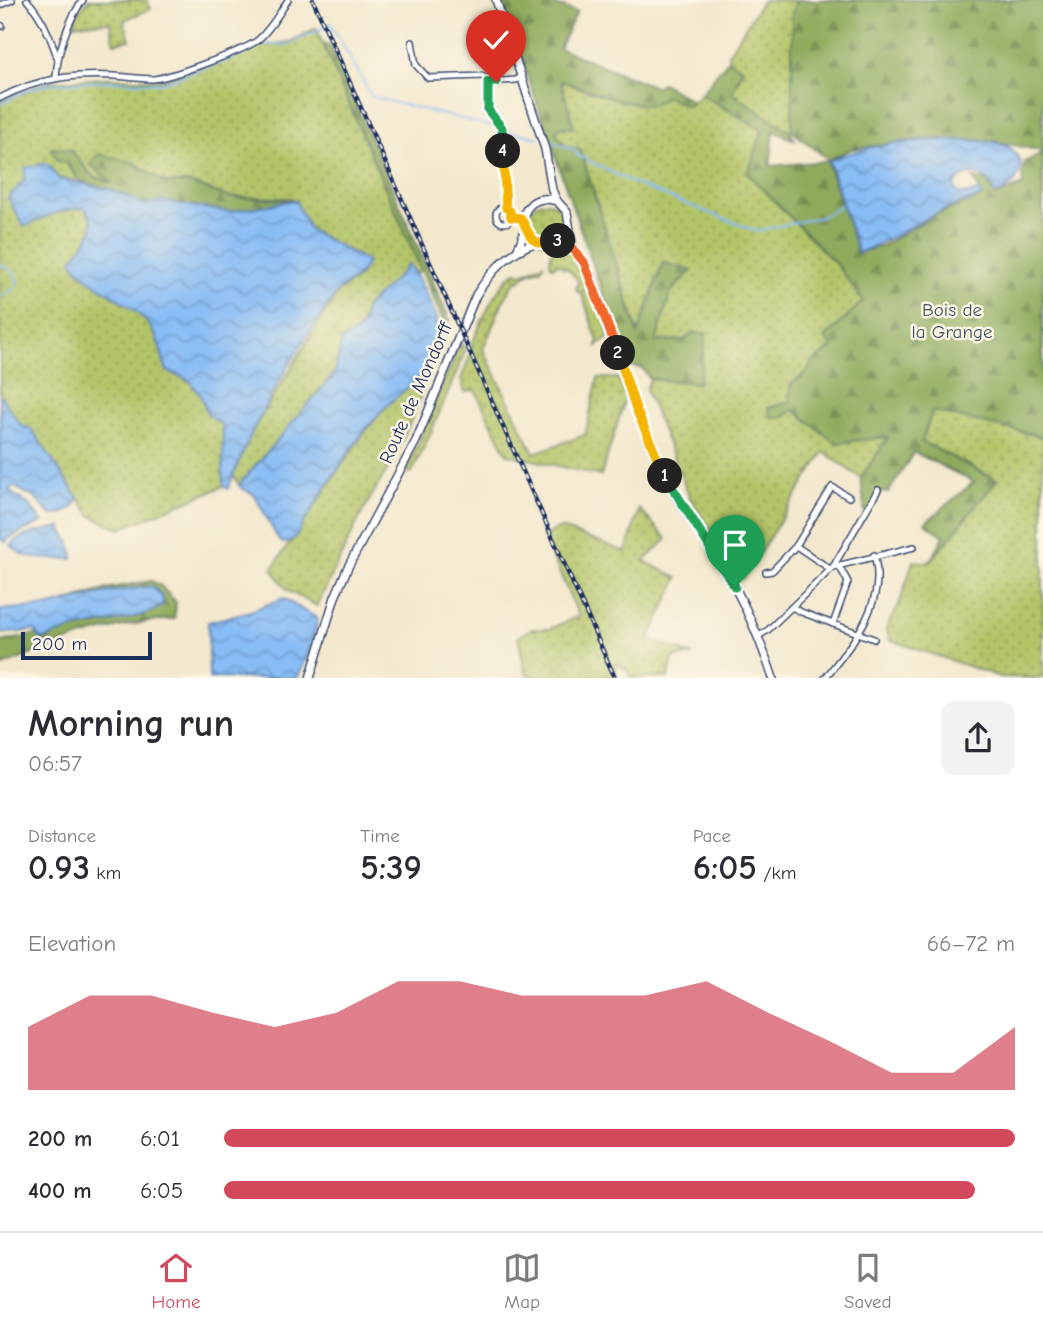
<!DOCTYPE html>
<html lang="en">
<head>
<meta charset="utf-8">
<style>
	:root { --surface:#fff; --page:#f2f2f3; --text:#2b2b33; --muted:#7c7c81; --line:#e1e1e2; --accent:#d1495b }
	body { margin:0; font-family:"Comic Neue",sans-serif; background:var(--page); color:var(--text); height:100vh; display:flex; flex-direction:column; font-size:26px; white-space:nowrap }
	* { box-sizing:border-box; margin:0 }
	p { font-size:23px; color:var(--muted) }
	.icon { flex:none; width:38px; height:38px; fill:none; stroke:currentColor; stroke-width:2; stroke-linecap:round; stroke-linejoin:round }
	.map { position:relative; height:678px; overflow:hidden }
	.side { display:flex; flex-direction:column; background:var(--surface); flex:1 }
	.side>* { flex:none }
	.scale { position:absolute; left:21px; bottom:18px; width:131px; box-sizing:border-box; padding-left:7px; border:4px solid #1b2f5e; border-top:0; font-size:19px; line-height:24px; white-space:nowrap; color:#1b2f5e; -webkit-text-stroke:5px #fcf5e5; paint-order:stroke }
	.pin { position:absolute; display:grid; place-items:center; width:60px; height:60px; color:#fff; margin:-72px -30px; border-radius:50% 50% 50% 0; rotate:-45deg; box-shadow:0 0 7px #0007 }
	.pin .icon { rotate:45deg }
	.km { position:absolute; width:35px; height:35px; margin:-18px; border-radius:50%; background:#222; color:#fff; font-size:19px; line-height:35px; text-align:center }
	.round { display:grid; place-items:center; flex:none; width:74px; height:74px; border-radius:14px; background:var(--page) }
	.head { display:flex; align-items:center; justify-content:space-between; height:119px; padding:0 28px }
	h1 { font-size:38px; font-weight:700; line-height:52px }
	.metrics { display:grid; grid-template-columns:repeat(3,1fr); gap:10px; height:119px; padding:7px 28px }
	.metrics div { display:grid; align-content:center }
	.metrics b { font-size:35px; font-weight:700 }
	.metrics small { font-size:19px; font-weight:400 }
	.metrics p { font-size:19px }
	.chart { height:196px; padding:14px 28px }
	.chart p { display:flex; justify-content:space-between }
	.chart svg { width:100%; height:126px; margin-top:7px; fill:var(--accent); opacity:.7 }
	ul { padding:0 28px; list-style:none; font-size:23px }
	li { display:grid; grid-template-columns:112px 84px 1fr; align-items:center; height:52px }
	li i { height:18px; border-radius:9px; background:var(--accent) }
	.tabs { display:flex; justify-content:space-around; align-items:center; height:98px; border-top:2px solid var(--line); background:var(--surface); font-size:19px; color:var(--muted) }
	.tabs a { display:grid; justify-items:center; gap:4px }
	.tabs .on { color:var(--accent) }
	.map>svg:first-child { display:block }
	.grass { fill:url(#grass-dots); stroke:#677a62; stroke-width:2 }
	.forest { fill:url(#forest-firs); stroke:#546c5d; stroke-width:2 }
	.water { fill:url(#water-waves); stroke:#5176aa; stroke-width:2 }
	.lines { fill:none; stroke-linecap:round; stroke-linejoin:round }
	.stream { stroke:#87bcf5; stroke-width:2 }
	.minor-casing { stroke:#3b4b6f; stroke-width:8 }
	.major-casing { stroke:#3b4b6f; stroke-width:10 }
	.minor { stroke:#fff; stroke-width:5 }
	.major { stroke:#fff; stroke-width:7 }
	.rail-casing { stroke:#1b2f5e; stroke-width:4.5 }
	.rail { stroke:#fcf5e5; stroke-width:2; stroke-dasharray:5; stroke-linecap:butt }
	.split-1-casing { stroke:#fff; stroke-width:14 }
	.split-2-casing { stroke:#fff; stroke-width:14 }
	.split-3-casing { stroke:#fff; stroke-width:14 }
	.split-4-casing { stroke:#fff; stroke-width:14 }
	.split-5-casing { stroke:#fff; stroke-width:14 }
	.split-1 { stroke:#22a559; stroke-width:9 }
	.split-2 { stroke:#f5b400; stroke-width:9 }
	.split-3 { stroke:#f0652b; stroke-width:9 }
	.split-4 { stroke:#f5b400; stroke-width:9 }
	.split-5 { stroke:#22a559; stroke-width:9 }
	.labels { text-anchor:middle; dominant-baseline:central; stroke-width:5; stroke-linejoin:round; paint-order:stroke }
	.park-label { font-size:19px; fill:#415460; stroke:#fcf5e5 }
	.street-label { font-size:19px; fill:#1b2f5e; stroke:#fcf5e5 }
</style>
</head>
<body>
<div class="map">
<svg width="1043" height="678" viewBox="0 0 1043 678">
	<defs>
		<pattern id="grass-dots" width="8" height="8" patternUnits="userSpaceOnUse" patternTransform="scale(1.75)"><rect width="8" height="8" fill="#b3c467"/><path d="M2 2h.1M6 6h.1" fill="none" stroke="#91a058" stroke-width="1.8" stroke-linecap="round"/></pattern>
		<pattern id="forest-firs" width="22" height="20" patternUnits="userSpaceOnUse" patternTransform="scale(1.75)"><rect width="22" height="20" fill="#8eaa5c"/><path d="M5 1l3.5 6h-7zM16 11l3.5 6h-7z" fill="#738b4f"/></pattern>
		<pattern id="water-waves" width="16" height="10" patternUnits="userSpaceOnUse" patternTransform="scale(1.75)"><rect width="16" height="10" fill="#87bcf5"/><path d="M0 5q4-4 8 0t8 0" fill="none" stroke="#6e99ca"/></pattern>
	</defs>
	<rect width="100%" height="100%" fill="#fcf5e5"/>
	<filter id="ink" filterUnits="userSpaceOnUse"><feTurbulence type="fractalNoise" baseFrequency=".0143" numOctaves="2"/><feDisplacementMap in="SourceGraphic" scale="14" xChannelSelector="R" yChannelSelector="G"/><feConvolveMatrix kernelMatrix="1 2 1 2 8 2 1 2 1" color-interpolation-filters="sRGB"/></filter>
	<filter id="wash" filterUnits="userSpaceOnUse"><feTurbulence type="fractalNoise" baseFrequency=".00686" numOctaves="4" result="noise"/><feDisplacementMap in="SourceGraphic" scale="28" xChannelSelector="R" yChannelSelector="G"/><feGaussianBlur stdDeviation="1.57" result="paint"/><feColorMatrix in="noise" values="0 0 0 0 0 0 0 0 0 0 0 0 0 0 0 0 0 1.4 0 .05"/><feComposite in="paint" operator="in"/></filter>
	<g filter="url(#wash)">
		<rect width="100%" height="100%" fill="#f3e8cd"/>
		<g class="grass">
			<path d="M88,0H147L151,9L124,20L130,40L114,43L110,22L74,24L77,14Z"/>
			<path d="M763,0H796L792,14V131H789L731,93L728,54Z"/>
			<path d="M316,28L421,270L416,273L408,264C397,282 380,291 366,307C362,313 365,316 362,323C359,332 349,336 342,340L335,373L239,485L233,475L251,433L338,292C351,283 363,276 367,261L310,230L292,198L229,197L189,183H165L135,163L115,184L92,176L71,150L66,163L81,182L58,178L25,226C44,218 64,207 85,208C102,228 85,242 72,260C84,285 130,299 150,326C159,337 162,357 167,371L190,381L201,396L207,413L222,425C225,446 221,466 224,486L120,529L91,516L34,434L22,427L0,395V100L48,82L106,78L160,80L255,47L290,42Z"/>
			<path d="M560,80L624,102L652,105L666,96L688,106L701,94L762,130L748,174L836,264L864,301L825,337L832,346L812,363L808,371L790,385V403L769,408L780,418L794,410L836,443L889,436L861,478L824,452L743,579L690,498L646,390L650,379L699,383L693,333L684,340L656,342L670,293L663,263L639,335L580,149L566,147L556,133L558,127H573Z"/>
			<circle cx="546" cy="222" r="20"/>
			<path d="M558,247C588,252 601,312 610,337L597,346L598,341L581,292H578L576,289L578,280L566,267L563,268V265L556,264L553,267L550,264L551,251Z"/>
			<path d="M543,264L541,269L530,272L519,281L516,280L502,303L483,349L534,453L585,435L598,378H618L626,396L601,476L507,454L475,390L465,392L461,379L472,350L471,346C481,324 496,283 516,272L523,274Z"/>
			<path d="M461,342L465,351C448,392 432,433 412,472L407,473L406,471Z"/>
			<path d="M428,370L418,405L394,458L363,511L317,606L288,591L272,569L361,437L390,402Z"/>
			<path d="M932,411L1043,437V678L1000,677L890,640L886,629L901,599L913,561L929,562L996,479L922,442Z"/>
			<path d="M639,509L667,539L644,561L678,578L649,640L693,655L673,658L668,678H631L626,669L615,663L617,678H533L525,672L518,637L531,629H549L579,616L543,536L560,528L626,552Z"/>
		</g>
		<g class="forest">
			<path d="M501,0H549L547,2L577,12L559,48L655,87L662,83L692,101L688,106L666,96L652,105L624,102L561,81L574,128L559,127L556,133L566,147L580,149L638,334L663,263L692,270L670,293L656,342L684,340L693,333H706L699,383L650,379L642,368L628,366Z"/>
			<path d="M796,0H1043V151L994,141L923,139L851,149L829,160L792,131V14Z"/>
			<path d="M323,44L330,45L450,321L445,325Z"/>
			<path d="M728,60L743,69L732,93L789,131L795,140L774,131L770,166L827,161L858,253L881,246L937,214L983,197L973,178L986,180L996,196L1023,185L1022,173L1025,162L1043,152V437L932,411L922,442L997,480L929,563L944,536L925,523L974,482L914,452L888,493L881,492L865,515L861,478L888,437L836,443L794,410L780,418H771L768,408L790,402V385L808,371L811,363L832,347L825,338L863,301L836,264L748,174L762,130L701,94Z"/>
			<path d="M51,148L71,150L92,176L112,183L90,164L99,154L135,163L165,183H189L229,197L295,200L229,212L163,201L146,205L112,190L81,182L66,163L57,161Z"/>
			<path d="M151,581L160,585L176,602L174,619C113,623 56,644 0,667V642L38,634L42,639C52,636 63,631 73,629C95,624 149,619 163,604L158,591L152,586L109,592L51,606L111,588Z"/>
		</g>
		<g class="water">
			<path d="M959,140L993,142L1010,147L1021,162C1019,179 1015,185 999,193L994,192C989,171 962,167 954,187L959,194H968L978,191L982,195L978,198C932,209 901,236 858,253L829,161C869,143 915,141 959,140Z"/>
			<path d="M47,163L58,178L112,190L146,205L162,201L229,212L295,200L310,230L367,261C362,279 345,281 335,295C293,354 253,420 228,489L224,486C221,465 225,446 222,425L207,413L201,396L190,381L167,371C162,357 159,337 150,326C130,299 85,285 72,260C84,242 103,228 85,208C64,207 44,218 24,226L8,198L25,180V168Z"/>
			<path d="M408,264C420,278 445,329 440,348C434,371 409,385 393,400C354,435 322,496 293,540L285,543L280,542L254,494L241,488L239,485L335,373L342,340C349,336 359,332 363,323C365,316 362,313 367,307C380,291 397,281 408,264Z"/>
			<path d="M0,395L22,426L30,428L35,434L78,498C75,510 63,514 51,515L34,497L13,486L9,491L29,505L42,522L9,538L6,542L0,539Z"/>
			<path d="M61,527L72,548L73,559C53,558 24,563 11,545C22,533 45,530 61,527Z"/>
			<path d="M152,586L162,597L163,604C149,619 94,624 73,629C62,632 52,636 41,640L35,630L0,634V610L51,606L109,592Z"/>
			<path d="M283,598L318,619L307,658L297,678H209L208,622L251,611Z"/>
		</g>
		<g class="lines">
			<g class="stream">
				<path d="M0,104L25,91L48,84L110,81L161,83L252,52L259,45L290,44L331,24L372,97L538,138"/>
				<path d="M547,140L575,150L577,155L635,184L756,231L821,217L842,205"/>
				<path d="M0,264L13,272L18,280L14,289L0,297"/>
			</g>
		</g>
	</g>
	<g filter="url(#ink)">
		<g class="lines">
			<g class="minor-casing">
				<g id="minor">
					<path d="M27,0C43,18 51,38 58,60"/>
					<path d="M0,5L12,0"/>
					<path d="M0,25L2,26"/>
					<path d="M412,42L416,65L428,78L482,76L487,79L488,110L502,128L506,208"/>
					<path d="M56,78C57,53 68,20 83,0"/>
					<path d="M488,82L516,80L522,77"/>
					<path d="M0,98C39,78 72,74 115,76C128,77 141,79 153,79C169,78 249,49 259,39C271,28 279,14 288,0"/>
					<circle cx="504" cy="215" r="8"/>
					<path d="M796,546L832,487L849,497"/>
					<path d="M833,567L914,547"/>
					<path d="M766,572L772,571L796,546L830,569"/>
					<path d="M792,607L801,612L874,639"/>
					<path d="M833,624L848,582L839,566"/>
					<path d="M759,636L768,630L833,567L878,490"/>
					<path d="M825,678C852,644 888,602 874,555"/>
				</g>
			</g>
			<g class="major-casing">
				<g id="major">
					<path d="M496,0L545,149L552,190L557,201L567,212L573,249L584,262L593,282C617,350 636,422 670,486C683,510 700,530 715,553C740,592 758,633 773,678"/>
					<path d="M557,201C548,198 539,197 531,204C505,228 551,266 568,228"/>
					<path d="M518,249L525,230"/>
					<path d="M310,678L335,597L348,567L416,441L476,295C492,270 508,252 537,242"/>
				</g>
			</g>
			<use href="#minor" class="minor"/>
			<use href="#major" class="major"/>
			<g class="rail-casing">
				<path id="rail" d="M313,0L615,678"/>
			</g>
			<use href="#rail" class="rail"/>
		</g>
	</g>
	<g class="lines" filter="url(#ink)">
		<g class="split-1-casing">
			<path id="split-1" d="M665,476L735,587"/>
		</g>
		<g class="split-2-casing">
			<path id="split-2" d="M618,353L636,409L665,476"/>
		</g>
		<g class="split-3-casing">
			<path id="split-3" d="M558,241L573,249L584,262L618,353"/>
		</g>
		<g class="split-4-casing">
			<path id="split-4" d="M503,151L506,208L510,211L511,217L521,218C531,237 532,249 558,241"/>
		</g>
		<g class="split-5-casing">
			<path id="split-5" d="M496,82H488V110L502,128L503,151"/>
		</g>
		<use href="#split-1" class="split-1"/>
		<use href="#split-2" class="split-2"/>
		<use href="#split-3" class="split-3"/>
		<use href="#split-4" class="split-4"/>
		<use href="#split-5" class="split-5"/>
	</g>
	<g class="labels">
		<g class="park-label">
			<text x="952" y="310">Bois de<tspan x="952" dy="22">la Grange</tspan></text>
		</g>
		<g class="street-label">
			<text transform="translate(416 393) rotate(-66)">Route de Mondorff</text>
		</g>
	</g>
</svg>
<div class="scale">200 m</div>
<div class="pin" style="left:735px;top:587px;background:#1e9e55"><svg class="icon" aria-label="arrive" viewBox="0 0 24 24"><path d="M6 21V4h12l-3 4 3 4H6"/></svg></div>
<div class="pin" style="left:496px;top:82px;background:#d93025"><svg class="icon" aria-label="check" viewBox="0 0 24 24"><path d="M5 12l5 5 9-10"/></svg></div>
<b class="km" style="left:665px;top:476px">1</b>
<b class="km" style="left:618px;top:353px">2</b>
<b class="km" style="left:558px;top:241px">3</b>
<b class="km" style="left:503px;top:151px">4</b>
</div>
<section class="side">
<div class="head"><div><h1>Morning run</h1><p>06:57</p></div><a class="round"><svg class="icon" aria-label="share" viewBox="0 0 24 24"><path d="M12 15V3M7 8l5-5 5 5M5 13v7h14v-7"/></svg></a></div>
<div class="metrics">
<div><p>Distance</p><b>0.93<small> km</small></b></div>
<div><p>Time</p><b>5:39</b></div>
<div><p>Pace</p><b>6:05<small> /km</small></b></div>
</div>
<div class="chart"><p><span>Elevation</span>66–72 m</p>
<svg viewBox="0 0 160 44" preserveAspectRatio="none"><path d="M0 44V22L10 11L20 11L30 17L40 22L50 17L60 6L70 6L80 11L90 11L100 11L110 6L120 17L130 27L140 38L150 38L160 22V44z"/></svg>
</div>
<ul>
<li><b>200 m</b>6:01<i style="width:100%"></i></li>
<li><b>400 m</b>6:05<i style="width:95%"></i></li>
</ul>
</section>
<nav class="tabs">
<a class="on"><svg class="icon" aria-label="home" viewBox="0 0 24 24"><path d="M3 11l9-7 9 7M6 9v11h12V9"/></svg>Home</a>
<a><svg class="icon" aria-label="map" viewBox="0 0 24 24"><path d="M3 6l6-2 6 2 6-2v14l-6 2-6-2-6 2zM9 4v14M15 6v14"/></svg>Map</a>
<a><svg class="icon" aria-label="saved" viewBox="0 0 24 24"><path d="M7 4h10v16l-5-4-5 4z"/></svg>Saved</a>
</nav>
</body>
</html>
